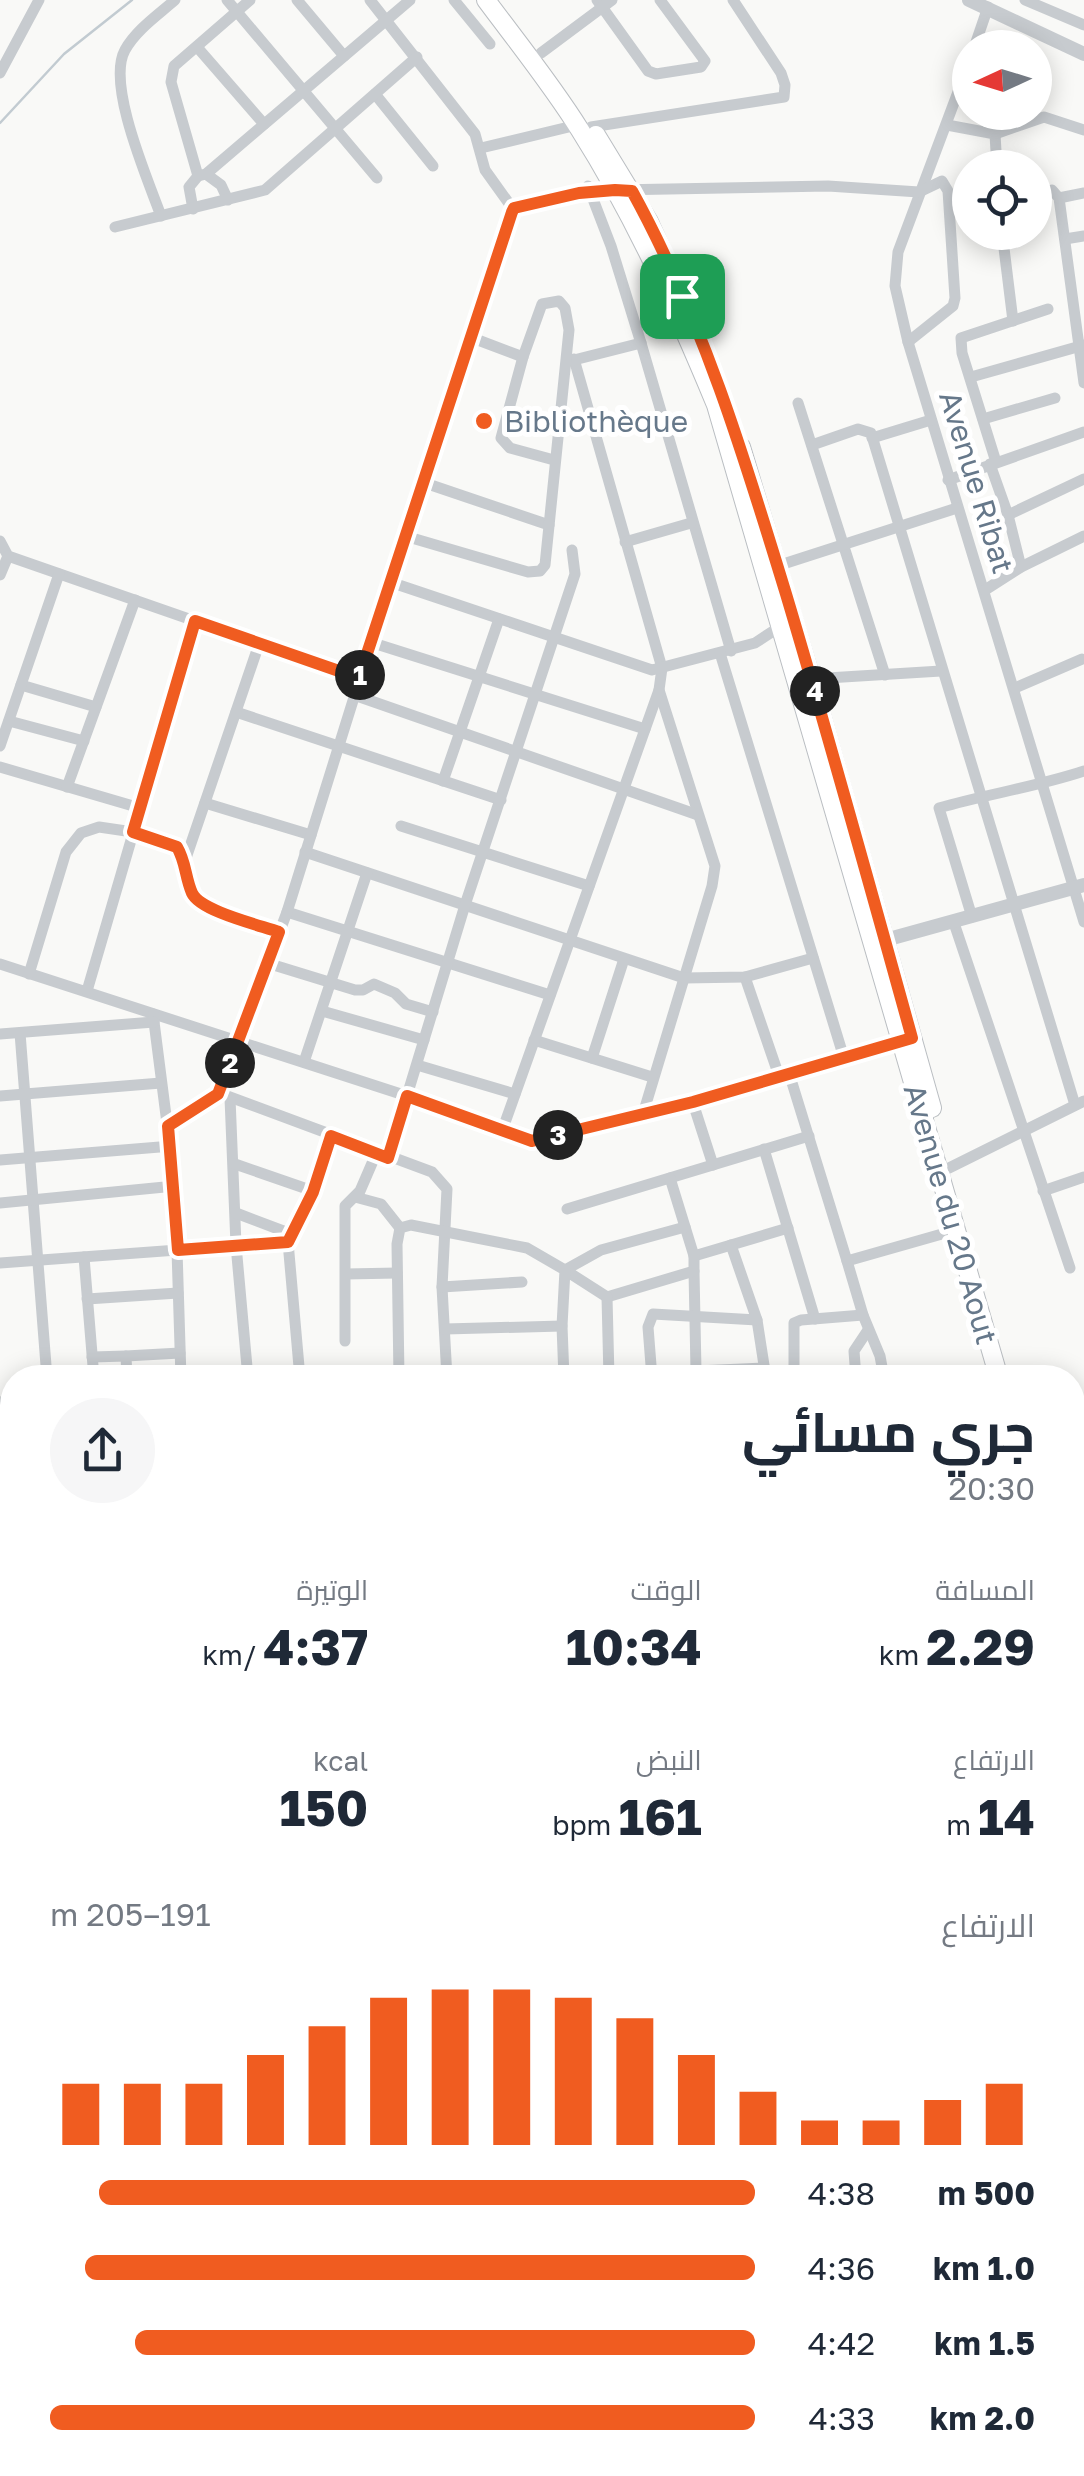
<!DOCTYPE html>
<html lang="ar">
<head>
<meta charset="utf-8">
<style>
	:root { --surface:#fff; --page:#f6f6f7; --text:#1f2937; --muted:#747a83; --accent:#f05c20 }
	body { margin:0; font-family:"Golos Text",Cairo,sans-serif; background:var(--page); color:var(--text); direction:rtl; height:100vh; display:flex; flex-direction:column; font-size:38px; white-space:nowrap }
	* { box-sizing:border-box; margin:0 }
	p { font-size:32px; color:var(--muted) }
	.icon { flex:none; width:55px; height:55px; fill:none; stroke:currentColor; stroke-width:2; stroke-linecap:round; stroke-linejoin:round }
	.map { position:relative; flex:1; overflow:hidden; direction:ltr }
	.sheet { position:absolute; left:0px; top:1365px; width:1085px; height:1112px; display:flex; flex-direction:column; background:var(--surface); border-radius:40px 40px 0 0; box-shadow:0 5px 25px #0003; direction:rtl }
	.sheet>* { flex:none }
	.needle { width:65px; rotate:266deg }
	.tools { position:absolute; left:952px; top:30px; display:grid; gap:20px }
	.tools a { display:grid; place-items:center; width:100px; height:100px; border-radius:50%; background:var(--surface); box-shadow:0 5px 25px #0003; font-size:50px }
	.pin { position:absolute; display:grid; place-items:center; width:85px; height:85px; color:#fff; margin:-42px; border-radius:20px; box-shadow:0 5px 15px #0006 }
	.km { position:absolute; width:50px; height:50px; margin:-25px; border-radius:50%; background:#222; color:#fff; font-size:28px; line-height:50px; text-align:center }
	.round { display:grid; place-items:center; flex:none; width:105px; height:105px; border-radius:52px; background:var(--page) }
	.summary { display:flex; align-items:center; justify-content:space-between; height:170px; padding:0 50px }
	h1 { font-size:55px; font-weight:700; line-height:75px }
	.stats { display:grid; grid-template-columns:repeat(3,1fr); gap:15px; height:170px; padding:10px 50px }
	.stats div { display:grid; align-content:center }
	.stats b { font-size:50px; font-weight:700 }
	.stats small { font-size:28px; font-weight:400 }
	.stats p { font-size:28px }
	.chart { height:280px; padding:20px 50px }
	.chart p { display:flex; justify-content:space-between }
	.chart svg { width:100%; height:180px; margin-top:10px; stroke:var(--accent); stroke-width:6 }
	ul { padding:0 50px; list-style:none; font-size:32px }
	li { display:grid; grid-template-columns:160px 120px 1fr; align-items:center; height:75px }
	li i { height:25px; border-radius:12px; background:var(--accent) }
	.map>svg:first-child { display:block }
	.lines { fill:none; stroke-linecap:round; stroke-linejoin:round }
	.stream { stroke:#c2cbd1; stroke-width:2.5 }
	.primary-casing { stroke:#babec2; stroke-width:20 }
	.minor { stroke:#c7cbcf; stroke-width:11 }
	.tertiary { stroke:#c7cbcf; stroke-width:14 }
	.primary { stroke:#fff; stroke-width:18 }
	.route-casing { stroke:#fff; stroke-width:20 }
	.route { stroke:#f05c20; stroke-width:12 }
	.poi-dot { fill:#f05c20; stroke:#fff; stroke-width:4 }
	.labels { text-anchor:middle; dominant-baseline:central; stroke-width:10; stroke-linejoin:round; paint-order:stroke }
	.poi-label { font-size:30px; fill:#66788a; stroke:#fff; text-anchor:start }
	.street-label { font-size:30px; fill:#66788a; stroke:#fff }
</style>
</head>
<body>
<div class="map">
<svg width="1084" height="2476" viewBox="0 0 1084 2476">
	<rect width="100%" height="100%" fill="#f9f9f7"/>
	<g class="lines">
		<path class="stream" d="M0,123L64,54L132,0"/>
		<g class="primary-casing">
			<g id="primary">
				<path d="M486,0C518,43 552,85 580,130C635,217 677,311 716,405L999,1378"/>
				<path d="M596,135L649,222L695,324"/>
				<path d="M741,447L811,679L932,1108"/>
				<path d="M1072,1584L1084,1623"/>
				<path d="M1072,1645L1084,1689"/>
			</g>
		</g>
		<g class="minor">
			<path d="M227,0L377,178"/>
			<path d="M297,0L344,56"/>
			<path d="M370,0L475,134L485,170L513,209"/>
			<path d="M454,0L490,44"/>
			<path d="M597,0L648,71L656,74L701,67L705,61L660,0"/>
			<path d="M1025,0L1084,25"/>
			<path d="M197,47L264,124"/>
			<path d="M974,48L988,7"/>
			<path d="M541,53L612,0"/>
			<path d="M970,60L898,252L895,286L908,342L1084,922"/>
			<path d="M0,73L39,0"/>
			<path d="M375,94L433,166"/>
			<path d="M947,125L995,134L997,168"/>
			<path d="M591,127L784,97L785,85L781,73L733,0"/>
			<path d="M995,134L1044,117L1084,130"/>
			<path d="M481,148L577,125"/>
			<path d="M206,174L410,0"/>
			<path d="M198,176L171,82L174,66L250,0"/>
			<path d="M588,186L611,246L641,343"/>
			<path d="M1035,195L1052,190L1059,198L1084,383"/>
			<path d="M1059,198L1084,193"/>
			<path d="M193,209L189,187L198,176L206,174L221,185L228,200"/>
			<path d="M161,216C148,180 106,84 125,50C136,30 158,15 175,0"/>
			<path d="M115,227L265,190L417,57"/>
			<path d="M1002,232L1013,321"/>
			<path d="M1065,239L1084,236"/>
			<path d="M470,337L523,357"/>
			<path d="M574,359L662,668L659,690L715,866L712,886L643,1114"/>
			<path d="M570,361L641,343L731,651"/>
			<path d="M971,377L1084,345"/>
			<path d="M798,403L885,675"/>
			<path d="M983,419L1055,398"/>
			<path d="M872,438L931,420"/>
			<path d="M812,445L858,429L871,433L1075,1105"/>
			<path d="M996,462L962,353L961,338L1048,309"/>
			<path d="M990,464L1008,515L1021,567"/>
			<path d="M948,480L1084,432"/>
			<path d="M422,482L549,525"/>
			<path d="M1008,515L1084,479"/>
			<path d="M405,536L528,572L540,571L545,565L569,330L565,308L559,301L542,304L523,357L501,438L510,448L554,460"/>
			<path d="M0,541L8,556L359,678"/>
			<path d="M625,542L691,523"/>
			<path d="M777,566L957,508"/>
			<path d="M0,575L8,556"/>
			<path d="M390,582L652,670L755,643L781,626"/>
			<path d="M985,590L1021,567L1084,536"/>
			<path d="M370,642L645,729"/>
			<path d="M720,653L844,1058"/>
			<path d="M811,679L941,671"/>
			<path d="M21,685L96,707"/>
			<path d="M1015,688L1082,659"/>
			<path d="M354,695L698,815"/>
			<path d="M236,712L501,800"/>
			<path d="M9,721L84,741"/>
			<path d="M0,746L59,574"/>
			<path d="M0,767L140,808"/>
			<path d="M443,781L499,619"/>
			<path d="M67,787L135,600"/>
			<path d="M205,803L311,835"/>
			<path d="M401,826L589,886"/>
			<path d="M305,852L684,978L745,977L813,958"/>
			<path d="M185,861L259,644"/>
			<path d="M287,912L550,995"/>
			<path d="M972,917L939,808C987,794 1036,787 1084,771"/>
			<path d="M954,923L1070,1268"/>
			<path d="M267,963L355,990H363L374,984L395,993L406,1004L433,1012"/>
			<path d="M0,964L407,1096L532,1141L693,1103L904,1041"/>
			<path d="M29,974L66,852L81,833L99,827L133,832L177,847C186,862 185,877 192,893C200,911 259,925 279,932"/>
			<path d="M745,977L779,1076"/>
			<path d="M87,991L195,621"/>
			<path d="M322,1011L424,1040"/>
			<path d="M153,1014L175,1186L181,1378"/>
			<path d="M20,1033L47,1378"/>
			<path d="M0,1034L154,1022"/>
			<path d="M534,1040L652,1077"/>
			<path d="M592,1058L624,959"/>
			<path d="M304,1062L367,873"/>
			<path d="M417,1065L515,1094"/>
			<path d="M789,1073L847,1261"/>
			<path d="M219,1093L432,1172L447,1189L442,1287L447,1378"/>
			<path d="M0,1096L161,1083"/>
			<path d="M230,1098L236,1245L248,1378"/>
			<path d="M693,1103L713,1165"/>
			<path d="M168,1126L219,1093L287,912L390,582L513,209L579,193L615,190L828,186L919,192L942,181L948,191L955,298L953,306L908,342"/>
			<path d="M502,1131L659,690"/>
			<path d="M764,1149L815,1319"/>
			<path d="M388,1158L465,905L575,574L572,550"/>
			<path d="M0,1160L172,1146"/>
			<path d="M235,1164L313,1191"/>
			<path d="M949,1168L1084,1101"/>
			<path d="M1043,1191L1084,1177"/>
			<path d="M355,1197L381,1204L400,1228"/>
			<path d="M0,1203L175,1186"/>
			<path d="M567,1209L809,1136"/>
			<path d="M236,1213L294,1235"/>
			<path d="M694,1256L788,1228"/>
			<path d="M84,1257L94,1378"/>
			<path d="M0,1263L288,1242"/>
			<path d="M694,1271L696,1371"/>
			<path d="M346,1274L397,1273"/>
			<path d="M442,1287L522,1282"/>
			<path d="M607,1297L694,1271V1256L670,1178"/>
			<path d="M607,1297L565,1270L601,1250L685,1227"/>
			<path d="M607,1297L609,1378"/>
			<path d="M87,1299L178,1293"/>
			<path d="M757,1320L766,1378"/>
			<path d="M445,1329L562,1326"/>
			<path d="M345,1341V1206L360,1191L376,1154"/>
			<path d="M92,1357L126,1356"/>
			<path d="M652,1373L765,1368"/>
			<path d="M821,1374V1378"/>
			<path d="M127,1378L126,1356L180,1353"/>
			<path d="M300,1378L288,1242L313,1191L331,1136"/>
			<path d="M399,1378L397,1244L400,1228L411,1225L527,1248L565,1270L562,1326L564,1378"/>
			<path d="M425,1378L564,1374"/>
			<path d="M652,1378L648,1327L653,1314L757,1320L731,1245"/>
			<path d="M794,1378V1323L801,1320L863,1315"/>
			<path d="M856,1378L854,1351L868,1330"/>
			<path d="M884,1378L880,1356L863,1315L847,1261L956,1230"/>
			<path d="M0,1402L12,1401"/>
			<path d="M0,1427L12,1551"/>
			<path d="M0,1577L12,1572"/>
			<path d="M0,1655L12,1650"/>
			<path d="M0,1711L12,1707"/>
			<path d="M0,1802L12,1798"/>
			<path d="M0,1826L12,1855"/>
			<path d="M0,1865H12"/>
			<path d="M0,1954L12,1945"/>
			<path d="M1072,2003L1084,2000"/>
			<path d="M0,2155L12,2143"/>
			<path d="M0,2211L12,2201"/>
			<path d="M0,2238L12,2249"/>
			<path d="M0,2326L12,2314"/>
			<path d="M1072,2354L1084,2351"/>
			<path d="M1072,2422L1084,2419"/>
			<path d="M73,2465L76,2476"/>
			<path d="M177,2465L180,2476"/>
			<path d="M253,2465L266,2476"/>
			<path d="M341,2465L346,2476"/>
			<path d="M520,2465L523,2476"/>
			<path d="M599,2465L602,2476"/>
			<path d="M759,2465L763,2476"/>
			<path d="M986,2465L998,2476"/>
			<path d="M1068,2465L1074,2471"/>
			<path d="M395,2475L424,2465"/>
			<path d="M34,2476L59,2465"/>
			<path d="M191,2476L224,2465"/>
			<path d="M629,2476L669,2465"/>
			<path d="M867,2476L908,2465"/>
		</g>
		<g class="tertiary">
			<path d="M969,0L1084,54"/>
			<path d="M878,942L1084,885"/>
			<path d="M1072,1773L1084,1766"/>
			<path d="M1072,1787H1084"/>
			<path d="M0,2045L12,2044"/>
		</g>
		<use href="#primary" class="primary"/>
	</g>
	<g class="lines">
		<g class="route-casing">
			<path id="route" d="M615,190L632,191C702,318 744,456 786,594C830,741 871,890 912,1038L693,1102L532,1141L407,1096L388,1158L331,1136L313,1192L288,1242L178,1250L168,1126L218,1094L279,932C259,925 200,911 192,893C185,877 186,862 177,847L133,832L195,621L359,678L512,212L514,208L579,193Z"/>
		</g>
		<use href="#route" class="route"/>
	</g>
	<circle class="poi-dot" cx="484" cy="421" r="10"/>
	<g class="labels">
		<g class="poi-label">
			<text x="504" y="421">Bibliothèque</text>
		</g>
		<g class="street-label">
			<text transform="translate(977 482) rotate(73)">Avenue Ribat</text>
			<text transform="translate(951 1214) rotate(74)">Avenue du 20 Aout</text>
		</g>
	</g>
</svg>
<div class="tools">
<a><svg class="needle" viewBox="-14 -14 28 28"><path d="M0-13l5 13h-10z" fill="#e53935"/><path d="M0 13l5-13h-10z" fill="#747a83"/></svg></a>
<a><svg class="icon" aria-label="locate" viewBox="0 0 24 24"><circle cx="12" cy="12" r="6"/><path d="M12 2v4M12 18v4M2 12h4M18 12h4"/></svg></a>
</div>
<div class="pin" style="left:682px;top:296px;background:#1e9e55"><svg class="icon" aria-label="arrive" viewBox="0 0 24 24"><path d="M6 21V4h12l-3 4 3 4H6"/></svg></div>
<b class="km" style="left:360px;top:675px">1</b>
<b class="km" style="left:230px;top:1063px">2</b>
<b class="km" style="left:558px;top:1135px">3</b>
<b class="km" style="left:815px;top:691px">4</b>
<section class="sheet">
<div class="summary"><div><h1>جري مسائي</h1><p>20:30</p></div><a class="round"><svg class="icon" aria-label="share" viewBox="0 0 24 24"><path d="M12 15V3M7 8l5-5 5 5M5 13v7h14v-7"/></svg></a></div>
<div class="stats">
<div><p>المسافة</p><b>2.29<small> km</small></b></div>
<div><p>الوقت</p><b>10:34</b></div>
<div><p>الوتيرة</p><b>4:37<small> /km</small></b></div>
</div>
<div class="stats">
<div><p>الارتفاع</p><b>14<small> m</small></b></div>
<div><p>النبض</p><b>161<small> bpm</small></b></div>
<div><p>kcal</p><b>150</b></div>
</div>
<div class="chart"><p><span>الارتفاع</span>191–205 m</p>
<svg viewBox="0 0 160 44" preserveAspectRatio="none"><path d="M5 44V29M15 44V29M25 44V29M35 44V22M45 44V15M55 44V8M65 44V6M75 44V6M85 44V8M95 44V13M105 44V22M115 44V31M125 44V38M135 44V38M145 44V33M155 44V29"/></svg>
</div>
<ul>
<li><b>500 m</b>4:38<i style="width:93%"></i></li>
<li><b>1.0 km</b>4:36<i style="width:95%"></i></li>
<li><b>1.5 km</b>4:42<i style="width:88%"></i></li>
<li><b>2.0 km</b>4:33<i style="width:100%"></i></li>
</ul>
</section>
</div>
</body>
</html>
